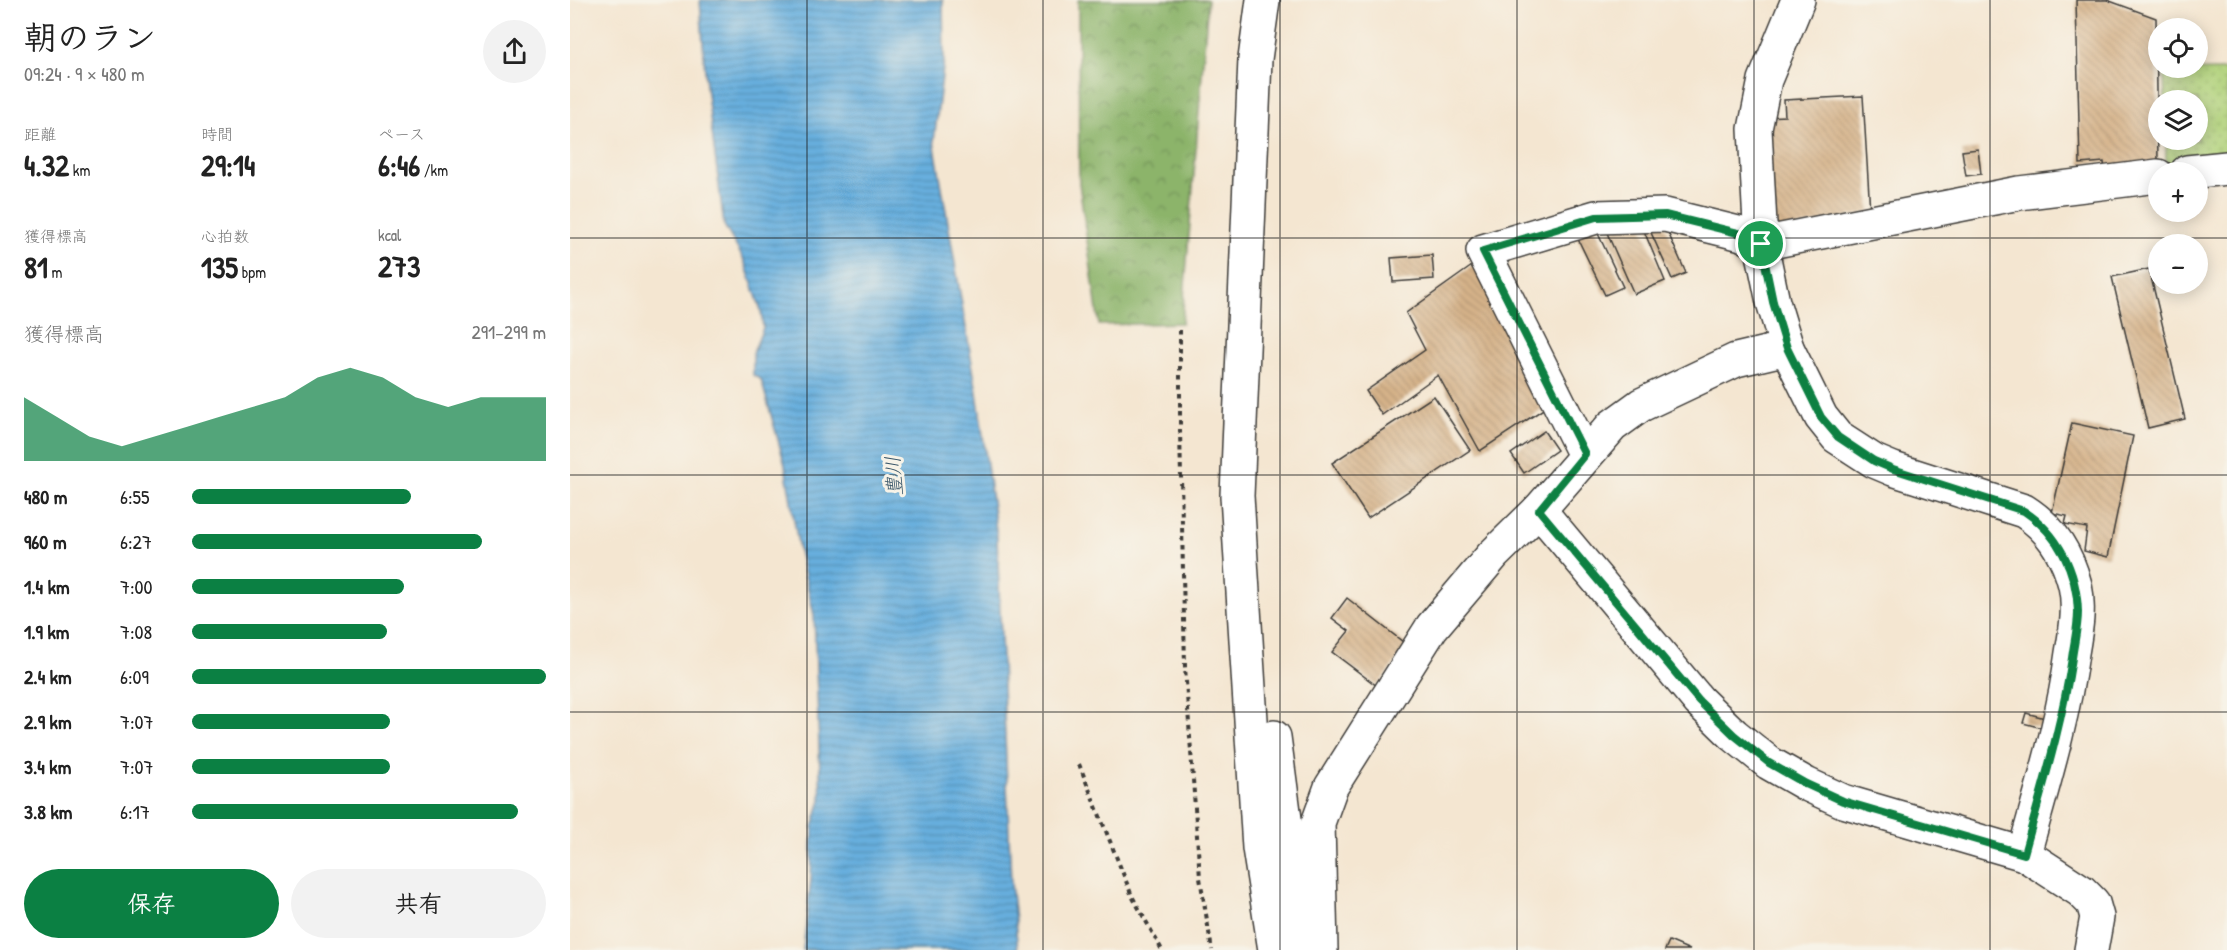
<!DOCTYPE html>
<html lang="ja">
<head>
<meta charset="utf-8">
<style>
	:root { --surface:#fff; --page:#f2f2f2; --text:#222; --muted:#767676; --accent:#0b8043 }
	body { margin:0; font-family:"Patrick Hand","Klee One",sans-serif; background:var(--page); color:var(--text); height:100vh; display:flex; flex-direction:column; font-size:22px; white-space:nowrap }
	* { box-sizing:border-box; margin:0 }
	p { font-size:20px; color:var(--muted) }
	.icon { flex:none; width:33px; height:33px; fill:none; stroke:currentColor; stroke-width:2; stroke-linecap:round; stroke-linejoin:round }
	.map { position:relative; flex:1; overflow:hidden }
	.side { display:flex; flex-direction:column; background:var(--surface); width:570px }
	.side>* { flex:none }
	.controls { position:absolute; left:1578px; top:18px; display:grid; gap:12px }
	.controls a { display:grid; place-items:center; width:60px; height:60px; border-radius:50%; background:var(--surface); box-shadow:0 3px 15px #0003; font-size:30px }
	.pin { position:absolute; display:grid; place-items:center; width:51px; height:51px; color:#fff; margin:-26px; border:3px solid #fff; border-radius:50%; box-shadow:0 2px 6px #0007 }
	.round { display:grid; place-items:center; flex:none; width:63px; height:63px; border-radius:32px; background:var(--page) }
	.headline { display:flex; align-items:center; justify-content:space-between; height:102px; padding:0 24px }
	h1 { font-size:33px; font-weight:700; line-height:45px }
	.metrics { display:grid; grid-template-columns:repeat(3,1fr); gap:9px; height:102px; padding:6px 24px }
	.metrics div { display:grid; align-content:center }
	.metrics b { font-size:30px; font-weight:700 }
	.metrics small { font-size:16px; font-weight:400 }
	.metrics p { font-size:16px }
	.chart { height:168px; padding:12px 24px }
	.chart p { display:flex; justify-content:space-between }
	.chart svg { width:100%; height:108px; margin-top:6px; fill:var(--accent); opacity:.7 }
	.button { display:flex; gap:12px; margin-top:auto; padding:12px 24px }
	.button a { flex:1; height:69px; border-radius:36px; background:var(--accent); color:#fff; font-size:24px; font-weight:700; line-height:69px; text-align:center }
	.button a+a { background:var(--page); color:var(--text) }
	ul { padding:0 24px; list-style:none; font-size:20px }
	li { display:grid; grid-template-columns:96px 72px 1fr; align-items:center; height:45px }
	li i { height:15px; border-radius:8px; background:var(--accent) }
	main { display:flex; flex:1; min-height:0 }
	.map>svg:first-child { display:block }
	.grass { fill:url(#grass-dots); stroke:#66774c; stroke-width:1.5 }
	.forest { fill:url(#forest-crowns); stroke:#546844; stroke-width:1.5 }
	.water { fill:url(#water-rules); stroke:#42667d; stroke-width:1.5 }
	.building { fill:url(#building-back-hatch) }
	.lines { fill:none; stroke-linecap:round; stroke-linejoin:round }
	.minor-casing { stroke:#3c3a37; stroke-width:36 }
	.path { stroke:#3c3a37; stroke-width:4; stroke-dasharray:4.5 4.5; stroke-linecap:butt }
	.minor { stroke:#fff; stroke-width:33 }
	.route-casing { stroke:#fff; stroke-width:12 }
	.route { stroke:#0b8043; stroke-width:8 }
	.grid { fill:none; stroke:#1c1c1c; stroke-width:1.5; stroke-opacity:0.55 }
	.labels { text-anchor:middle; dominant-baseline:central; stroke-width:6; stroke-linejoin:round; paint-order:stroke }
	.water-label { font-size:20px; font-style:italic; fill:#3a576a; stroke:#f7f3e8 }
</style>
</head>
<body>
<main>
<section class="side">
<div class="headline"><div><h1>朝のラン</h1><p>09:24 · 9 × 480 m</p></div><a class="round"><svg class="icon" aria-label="share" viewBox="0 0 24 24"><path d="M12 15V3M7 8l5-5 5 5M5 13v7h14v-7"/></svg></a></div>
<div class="metrics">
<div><p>距離</p><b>4.32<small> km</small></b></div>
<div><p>時間</p><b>29:14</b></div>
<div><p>ペース</p><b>6:46<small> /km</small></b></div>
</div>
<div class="metrics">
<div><p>獲得標高</p><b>81<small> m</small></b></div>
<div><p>心拍数</p><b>135<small> bpm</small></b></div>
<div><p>kcal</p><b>273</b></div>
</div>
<div class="chart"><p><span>獲得標高</span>291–299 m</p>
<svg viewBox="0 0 160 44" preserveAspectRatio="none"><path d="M0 44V18L10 26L20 34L30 38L40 34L50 30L60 26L70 22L80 18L90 10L100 6L110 10L120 18L130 22L140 18L150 18L160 18V44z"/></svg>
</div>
<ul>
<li><b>480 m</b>6:55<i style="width:62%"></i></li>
<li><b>960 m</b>6:27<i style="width:82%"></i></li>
<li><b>1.4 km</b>7:00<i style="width:60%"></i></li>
<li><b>1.9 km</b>7:08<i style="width:55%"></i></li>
<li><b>2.4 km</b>6:09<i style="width:100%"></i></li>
<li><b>2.9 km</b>7:07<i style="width:56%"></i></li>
<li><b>3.4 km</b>7:07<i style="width:56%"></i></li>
<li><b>3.8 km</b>6:17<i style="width:92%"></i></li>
</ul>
<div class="button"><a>保存</a><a>共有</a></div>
</section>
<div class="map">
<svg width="1657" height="950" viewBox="0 0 1657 950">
	<defs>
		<pattern id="grass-dots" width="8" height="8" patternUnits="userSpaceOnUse" patternTransform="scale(1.5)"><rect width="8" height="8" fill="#b1d27b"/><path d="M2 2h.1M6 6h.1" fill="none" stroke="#98b46a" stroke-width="1.8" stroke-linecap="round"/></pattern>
		<pattern id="forest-crowns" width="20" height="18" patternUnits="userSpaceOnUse" patternTransform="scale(1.5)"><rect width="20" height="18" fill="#8cb46b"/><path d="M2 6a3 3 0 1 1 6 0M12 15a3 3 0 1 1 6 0" fill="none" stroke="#729257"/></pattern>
		<pattern id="water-rules" width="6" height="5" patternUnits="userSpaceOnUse" patternTransform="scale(1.5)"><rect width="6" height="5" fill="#67afde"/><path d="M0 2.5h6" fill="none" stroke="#548eb3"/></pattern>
		<pattern id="building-back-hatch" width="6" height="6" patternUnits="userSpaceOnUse" patternTransform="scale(1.5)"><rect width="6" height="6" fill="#d5b289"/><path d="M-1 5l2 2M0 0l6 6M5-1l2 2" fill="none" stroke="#b69876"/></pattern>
	</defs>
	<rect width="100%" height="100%" fill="#f7f3e8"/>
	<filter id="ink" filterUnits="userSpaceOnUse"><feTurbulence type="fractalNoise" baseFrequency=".0167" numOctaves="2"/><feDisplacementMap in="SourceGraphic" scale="12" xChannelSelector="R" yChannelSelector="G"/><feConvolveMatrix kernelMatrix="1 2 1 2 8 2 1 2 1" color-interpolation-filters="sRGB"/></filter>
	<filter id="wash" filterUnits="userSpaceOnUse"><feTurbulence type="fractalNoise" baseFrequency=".008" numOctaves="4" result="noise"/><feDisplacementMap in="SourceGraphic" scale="24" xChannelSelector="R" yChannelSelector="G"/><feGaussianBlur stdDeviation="1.35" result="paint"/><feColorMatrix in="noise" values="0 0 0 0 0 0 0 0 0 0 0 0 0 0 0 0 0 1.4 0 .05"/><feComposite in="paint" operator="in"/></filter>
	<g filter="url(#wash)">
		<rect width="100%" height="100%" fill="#f4e6d1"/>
		<path class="grass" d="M1657,70V158L1596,165V140H1628V100H1595L1594,71Z"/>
		<path class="forest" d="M508,0H638L612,323L529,325L509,183Z"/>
		<path class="water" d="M130,0H373L374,60L364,141L407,392L427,537L441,883L448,950H233L241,879L243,827L251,800L244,615L229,550L215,465L191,379L183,375V353L193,328L191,310L174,260L154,225L136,86Z"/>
		<g id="blocks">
			<g class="building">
				<path d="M1506,0H1537L1586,18L1588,164L1535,172L1534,162L1510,164Z"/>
				<path d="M1293,96L1300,212L1201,232L1195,117L1215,116L1214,100Z"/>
				<path d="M1408,149L1411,174L1396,176L1392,151Z"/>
				<path d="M1069,219L1095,281L1064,294L1037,233Z"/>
				<path d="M1092,219L1116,273L1102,279L1078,226Z"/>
				<path d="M1024,225L1053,287L1035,295L1005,233Z"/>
				<path d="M862,255L864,279L823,282L821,258Z"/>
				<path d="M909,261L981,404L910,451L868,375L812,415L796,391L855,350L836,313Z"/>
				<path d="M1579,269L1615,419L1578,428L1542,277Z"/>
				<path d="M864,396L900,450L798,518L762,463Z"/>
				<path d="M1502,423L1563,436L1538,557L1514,551L1517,528L1495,524L1497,516L1482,513Z"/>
				<path d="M974,431L987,450L954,473L941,454Z"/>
				<path d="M777,598L838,646L807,686L762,652L779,631L762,618Z"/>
				<path d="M1456,713L1475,718L1472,728L1453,723Z"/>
				<path d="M1099,941L1120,950H1095Z"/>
			</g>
		</g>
	</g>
	<g filter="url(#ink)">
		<use href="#blocks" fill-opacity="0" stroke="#3c3a37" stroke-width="1.5"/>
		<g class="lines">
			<g class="minor-casing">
				<g id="minor">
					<path d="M693,0L685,59L667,496L689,848L705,950"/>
					<path d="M1228,0L1195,80L1185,129L1191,244L1203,302L1217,348L1251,417L1267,437L1304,461L1323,469L1454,511C1481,528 1497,554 1505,585C1510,608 1506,630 1502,653C1493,721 1472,788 1454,854"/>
					<path d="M1617,172L1657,168"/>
					<path d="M1015,455L913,251L1026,217L1095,215L1172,234L1191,244L1449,193L1588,176"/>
					<path d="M969,510L1129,701L1164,735L1199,763L1236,784L1273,801L1454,854L1511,891L1523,903L1527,917L1521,950"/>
					<path d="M704,737L729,924L736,950"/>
					<path d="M751,950L748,823L761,787L862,627L923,555L969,510L1042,426L1071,405L1166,360L1217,348"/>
				</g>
			</g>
			<g class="path">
				<path d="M610,330V430L615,667L630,878L642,950"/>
				<path d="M509,764L562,896L592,950"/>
			</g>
			<use href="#minor" class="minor"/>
		</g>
	</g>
	<g class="lines" filter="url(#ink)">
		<g class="route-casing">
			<path id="route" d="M1095,215L1172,234L1191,244L1203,302L1217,348L1251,417L1268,437L1304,461L1323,469L1454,511C1488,533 1507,571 1508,612C1508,627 1504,643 1502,658C1492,724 1472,789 1454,854L1273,801L1236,784L1199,763L1164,735L1129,701L969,510L1015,454L913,251L1026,217Z"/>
		</g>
		<use href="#route" class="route"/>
	</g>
	<path class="grid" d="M237,0V950M473,0V950M710,0V950M947,0V950M1184,0V950M1420,0V950M0,238H1657M0,475H1657M0,712H1657"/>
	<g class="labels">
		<g class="water-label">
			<text transform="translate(323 476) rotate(-94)">豊川</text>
		</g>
	</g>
</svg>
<div class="controls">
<a><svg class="icon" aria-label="locate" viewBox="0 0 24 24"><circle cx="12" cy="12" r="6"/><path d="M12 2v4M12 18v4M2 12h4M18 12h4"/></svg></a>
<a><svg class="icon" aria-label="layers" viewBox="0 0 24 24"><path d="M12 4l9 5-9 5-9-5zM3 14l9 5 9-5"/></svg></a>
<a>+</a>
<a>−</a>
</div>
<div class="pin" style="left:1191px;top:244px;background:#1e9e55"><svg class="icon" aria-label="arrive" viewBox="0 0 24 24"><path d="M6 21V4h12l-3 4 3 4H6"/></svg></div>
</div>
</main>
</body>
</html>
